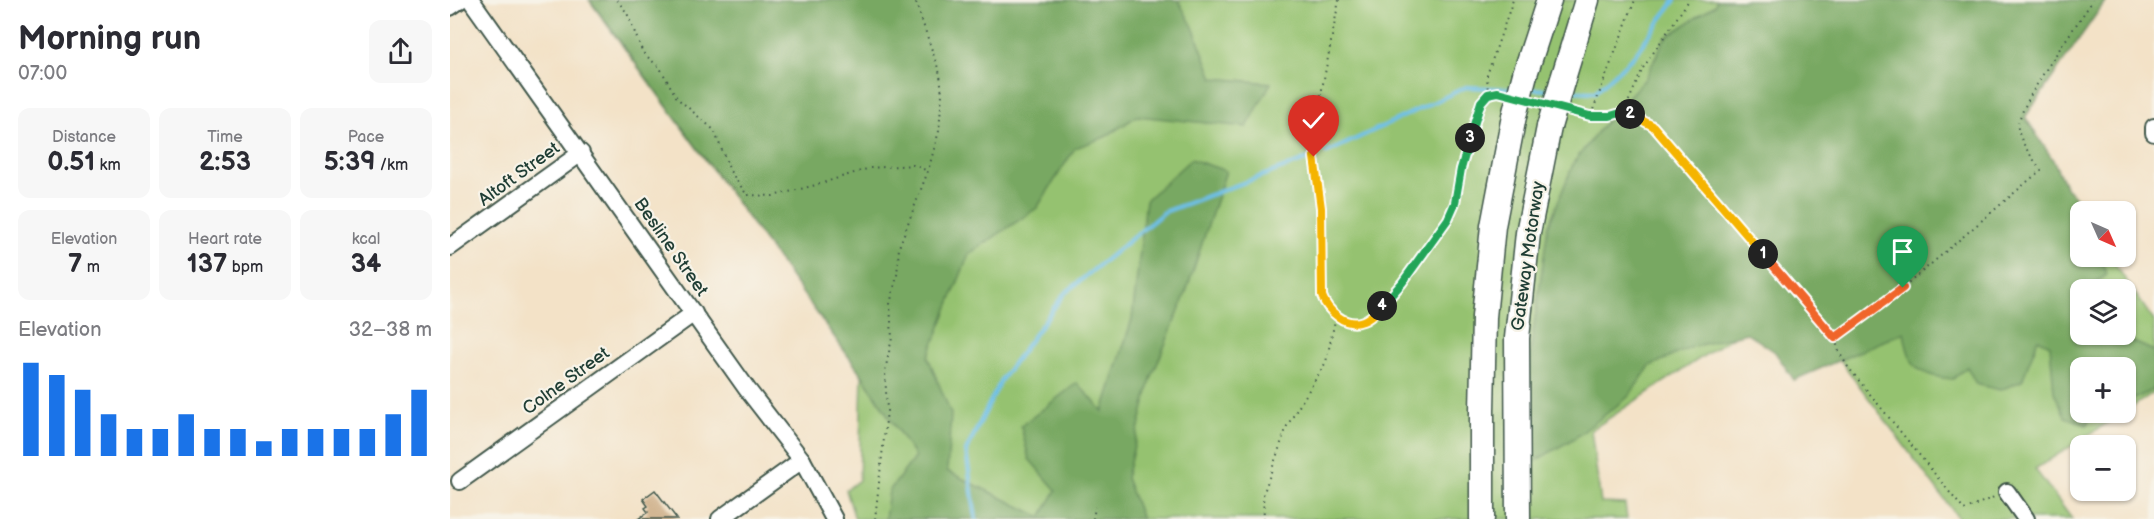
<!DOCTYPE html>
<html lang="en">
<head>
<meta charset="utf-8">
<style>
	:root { --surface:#fff; --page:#f7f7f7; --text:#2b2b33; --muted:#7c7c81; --accent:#1a73e8 }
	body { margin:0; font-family:"Balsamiq Sans",sans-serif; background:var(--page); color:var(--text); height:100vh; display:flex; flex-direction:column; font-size:22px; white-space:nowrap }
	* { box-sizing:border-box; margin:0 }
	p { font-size:20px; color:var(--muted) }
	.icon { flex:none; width:33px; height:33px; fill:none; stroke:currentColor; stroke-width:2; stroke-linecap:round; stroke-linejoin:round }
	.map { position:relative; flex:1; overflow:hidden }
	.drawer { display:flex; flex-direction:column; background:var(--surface); width:450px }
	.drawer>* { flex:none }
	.needle { width:39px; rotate:135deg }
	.buttons { position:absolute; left:1620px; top:201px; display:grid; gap:12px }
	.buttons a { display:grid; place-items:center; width:66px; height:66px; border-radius:12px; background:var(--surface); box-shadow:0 2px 4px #0004; font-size:30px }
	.pin { position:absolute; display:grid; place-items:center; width:51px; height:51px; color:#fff; margin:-62px -26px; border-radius:50% 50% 50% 0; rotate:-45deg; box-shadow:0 0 6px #0007 }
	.pin .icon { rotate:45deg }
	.km { position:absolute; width:30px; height:30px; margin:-15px; border-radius:50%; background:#222; color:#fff; font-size:16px; line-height:30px; text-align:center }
	.round { display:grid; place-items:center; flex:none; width:63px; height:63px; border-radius:12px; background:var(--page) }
	.head { display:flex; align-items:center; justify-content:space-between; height:102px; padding:0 18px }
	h1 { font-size:33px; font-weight:800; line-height:45px }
	.metrics { display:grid; grid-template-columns:repeat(3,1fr); gap:9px; height:102px; padding:6px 18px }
	.metrics div { display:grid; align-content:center; border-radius:12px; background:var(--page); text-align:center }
	.metrics b { font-size:26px; font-weight:800 }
	.metrics small { font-size:16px; font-weight:400 }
	.metrics p { font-size:16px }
	.chart { height:168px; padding:12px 18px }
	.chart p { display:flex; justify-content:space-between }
	.chart svg { width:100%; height:108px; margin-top:6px; stroke:var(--accent); stroke-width:6 }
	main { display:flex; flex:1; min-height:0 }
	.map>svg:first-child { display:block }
	.green { fill:#95c270; stroke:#5a8052; stroke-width:1.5; fill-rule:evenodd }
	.forest { fill:#78a862; stroke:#4c724b; stroke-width:1.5 }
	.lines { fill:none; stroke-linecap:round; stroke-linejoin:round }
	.stream { stroke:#6dc0e9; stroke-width:4 }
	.building { fill:#cfb08a }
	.minor-casing { stroke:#3f564a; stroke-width:20 }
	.highway-casing { stroke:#3f564a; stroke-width:27 }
	.path { stroke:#3f564a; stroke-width:2; stroke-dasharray:1.5 4.5; stroke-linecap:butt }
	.minor { stroke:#fff; stroke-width:16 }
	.highway { stroke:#fff; stroke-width:24 }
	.highway-bridge-casing { stroke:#3f564a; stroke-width:27; stroke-linecap:butt }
	.highway-bridge { stroke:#fff; stroke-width:24 }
	.split-1-casing { stroke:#fff; stroke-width:12 }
	.split-2-casing { stroke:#fff; stroke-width:12 }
	.split-3-casing { stroke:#fff; stroke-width:12 }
	.split-4-casing { stroke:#fff; stroke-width:12 }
	.split-5-casing { stroke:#fff; stroke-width:12 }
	.split-1 { stroke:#f0652b; stroke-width:8 }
	.split-2 { stroke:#f5b400; stroke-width:8 }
	.split-3 { stroke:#22a559; stroke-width:8 }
	.split-4 { stroke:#22a559; stroke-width:8 }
	.split-5 { stroke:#f5b400; stroke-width:8 }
	.labels { text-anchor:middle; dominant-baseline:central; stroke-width:4.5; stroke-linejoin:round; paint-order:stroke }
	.street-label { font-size:18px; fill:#1f3d34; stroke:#f7f3e8 }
</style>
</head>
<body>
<main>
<section class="drawer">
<div class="head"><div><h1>Morning run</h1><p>07:00</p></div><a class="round"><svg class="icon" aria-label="share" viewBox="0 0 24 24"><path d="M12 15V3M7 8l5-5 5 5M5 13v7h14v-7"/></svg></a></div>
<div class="metrics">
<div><p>Distance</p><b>0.51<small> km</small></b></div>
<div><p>Time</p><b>2:53</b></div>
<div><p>Pace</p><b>5:39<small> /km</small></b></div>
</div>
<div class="metrics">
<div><p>Elevation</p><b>7<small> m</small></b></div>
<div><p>Heart rate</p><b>137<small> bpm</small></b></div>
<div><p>kcal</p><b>34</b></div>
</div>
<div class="chart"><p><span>Elevation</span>32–38 m</p>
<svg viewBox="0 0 160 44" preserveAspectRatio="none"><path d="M5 44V6M15 44V11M25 44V17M35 44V27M45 44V33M55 44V33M65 44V27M75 44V33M85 44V33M95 44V38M105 44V33M115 44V33M125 44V33M135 44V33M145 44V27M155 44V17"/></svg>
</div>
</section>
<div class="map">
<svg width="1704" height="519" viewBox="0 0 1704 519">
	<rect width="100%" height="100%" fill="#f7f3e8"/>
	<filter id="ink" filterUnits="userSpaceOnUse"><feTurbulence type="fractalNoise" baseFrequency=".0167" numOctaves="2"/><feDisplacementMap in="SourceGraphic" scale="12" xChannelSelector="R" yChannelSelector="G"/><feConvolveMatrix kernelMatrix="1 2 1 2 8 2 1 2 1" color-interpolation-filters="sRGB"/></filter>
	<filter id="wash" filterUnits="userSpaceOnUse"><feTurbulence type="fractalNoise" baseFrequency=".008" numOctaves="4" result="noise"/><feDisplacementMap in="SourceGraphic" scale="24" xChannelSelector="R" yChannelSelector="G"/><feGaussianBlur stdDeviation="1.35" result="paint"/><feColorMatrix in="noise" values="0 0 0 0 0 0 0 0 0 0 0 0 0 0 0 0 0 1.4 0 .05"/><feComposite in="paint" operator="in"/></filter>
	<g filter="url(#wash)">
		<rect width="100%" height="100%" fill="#f3e2c7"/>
		<path class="green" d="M139,0H1656L1575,117L1603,160L1616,188L1636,207L1638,211L1630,212V256L1660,257L1704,321V392L1676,411V368H1630V412L1673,413L1585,469L1622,519H1509L1343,297L1141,430L1151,503L1175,504L1177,519H405L396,490L409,480L412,375ZM1630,290H1676V334H1630Z"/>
		<g class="forest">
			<path d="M140,0H728L743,27L763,78L821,83L797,127L687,116L655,137L625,148L587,208L519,254L478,357L501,414L497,471L591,517L606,490L579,459L571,426L627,383L653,411L682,319L696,200L741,159L776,171L734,298L701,379L676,478L692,519H435L439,491L465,457L412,375Z"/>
			<path d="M1267,0H1656L1575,117L1603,160L1616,188L1636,207L1638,211L1630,212V256L1649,257L1657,275L1646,282L1651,289L1630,290V334H1676V311L1677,312L1682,326L1677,339L1704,351V389L1676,403V368H1630V412L1642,413L1637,425L1615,417L1604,392L1600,345L1588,339L1572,381L1550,390L1526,384L1517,367L1503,379C1467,376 1459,367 1454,332L1344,380L1325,352L1297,333L1242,347L1200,366L1178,397L1125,438L1078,465L1077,376L1098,227L1124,162L1160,116L1195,79L1215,38L1265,5Z"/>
		</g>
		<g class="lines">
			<g class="stream">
				<path d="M1079,89L1102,90"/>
				<path d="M1118,91L1145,92L1183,57L1225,0"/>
				<path d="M876,153L1016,87L1063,89"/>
				<path d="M526,519L516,451L551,380L614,294L714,212L858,159"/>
			</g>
		</g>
		<g id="blocks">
			<path class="building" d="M205,490L227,519H188L198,512L195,508L198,506L193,499Z"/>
		</g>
	</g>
	<g filter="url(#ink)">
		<use href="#blocks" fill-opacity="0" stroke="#3f564a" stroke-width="1.5"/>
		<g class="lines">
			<g class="minor-casing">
				<g id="minor">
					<path d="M21,0L297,389L352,460L384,519"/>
					<path d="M0,7L10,0"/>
					<path d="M1704,127V133"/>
					<path d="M0,247L131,153"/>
					<path d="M10,481L244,313"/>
					<path d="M1557,492L1576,519"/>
					<path d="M270,519L352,460"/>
				</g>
			</g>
			<g class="highway-casing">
				<g id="highway">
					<path d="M1075,74L1099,0"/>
					<path d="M1112,82L1137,0"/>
					<path d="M1032,519V411L1034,317L1043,226L1064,116"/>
					<path d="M1068,519L1067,338L1078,233L1099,127"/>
				</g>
			</g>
			<g class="path">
				<path d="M167,0L177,13L193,53L210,68L227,98L264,130L280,171L297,195L323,196L366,185L420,168L463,165L478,171"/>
				<path d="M889,0L864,131V157L871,208V296C877,311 893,325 910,322C930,319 998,225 1005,205C1009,193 1008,180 1011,168C1017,146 1024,124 1031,102L1038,94L1052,93"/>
				<path d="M1038,94L1037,75L1063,0"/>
				<path d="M1121,111C1141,116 1155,118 1174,112L1203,126L1385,338L1389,352L1398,367L1514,510L1544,497"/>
				<path d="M1174,112L1193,68L1239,0"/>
				<path d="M1141,115L1185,0"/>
				<path d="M1386,337L1453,288L1591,170C1582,157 1571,144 1568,129C1565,108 1629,22 1643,0"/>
				<path d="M425,519L437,411L435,371L442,338L440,304L447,276L449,247L478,171L489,131L492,94L490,74L465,0"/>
				<path d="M643,519L645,507"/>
				<path d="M814,519L813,495L837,426L876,362L886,316"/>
			</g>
			<use href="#minor" class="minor"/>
			<use href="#highway" class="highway"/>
			<g class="highway-bridge-casing">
				<g id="highway-bridge">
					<path d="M1064,116L1075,74"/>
					<path d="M1099,127L1112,82"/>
				</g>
			</g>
			<use href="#highway-bridge" class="highway-bridge"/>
		</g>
	</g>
	<g class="lines" filter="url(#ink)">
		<g class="split-1-casing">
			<path id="split-1" d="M1313,254L1385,338L1453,288"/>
		</g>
		<g class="split-2-casing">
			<path id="split-2" d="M1180,114L1203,126L1313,254"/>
		</g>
		<g class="split-3-casing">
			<path id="split-3" d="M1020,138L1031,102L1038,94L1048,92L1140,116H1160L1174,112L1180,114"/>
		</g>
		<g class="split-4-casing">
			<path id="split-4" d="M932,306L952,283L998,219L1005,203L1011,169L1020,138"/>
		</g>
		<g class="split-5-casing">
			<path id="split-5" d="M864,157L871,208L872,296C877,310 895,328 913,321C921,318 926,312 932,306"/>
		</g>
		<use href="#split-1" class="split-1"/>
		<use href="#split-2" class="split-2"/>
		<use href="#split-3" class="split-3"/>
		<use href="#split-4" class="split-4"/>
		<use href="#split-5" class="split-5"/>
	</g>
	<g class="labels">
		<g class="street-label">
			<text transform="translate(69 174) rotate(-36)">Altoft Street</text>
			<text transform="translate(221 247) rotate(55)">Besline Street</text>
			<text transform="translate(1078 256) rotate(-82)">Gateway Motorway</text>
			<text transform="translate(116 381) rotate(-36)">Colne Street</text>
		</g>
	</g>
</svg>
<div class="buttons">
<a><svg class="needle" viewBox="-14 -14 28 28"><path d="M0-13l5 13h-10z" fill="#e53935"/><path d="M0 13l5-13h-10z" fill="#7c7c81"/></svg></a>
<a><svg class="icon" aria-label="layers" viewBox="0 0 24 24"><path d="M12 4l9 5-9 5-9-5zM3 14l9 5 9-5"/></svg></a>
<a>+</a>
<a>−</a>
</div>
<div class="pin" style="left:1453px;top:288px;background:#1e9e55"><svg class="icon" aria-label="arrive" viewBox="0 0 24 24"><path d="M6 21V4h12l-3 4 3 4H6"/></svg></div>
<div class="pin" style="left:864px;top:157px;background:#d93025"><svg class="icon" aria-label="check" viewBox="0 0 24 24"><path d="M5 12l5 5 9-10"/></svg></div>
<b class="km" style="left:1313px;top:254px">1</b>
<b class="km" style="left:1180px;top:114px">2</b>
<b class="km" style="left:1020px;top:138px">3</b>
<b class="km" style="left:932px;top:306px">4</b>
</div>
</main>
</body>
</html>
